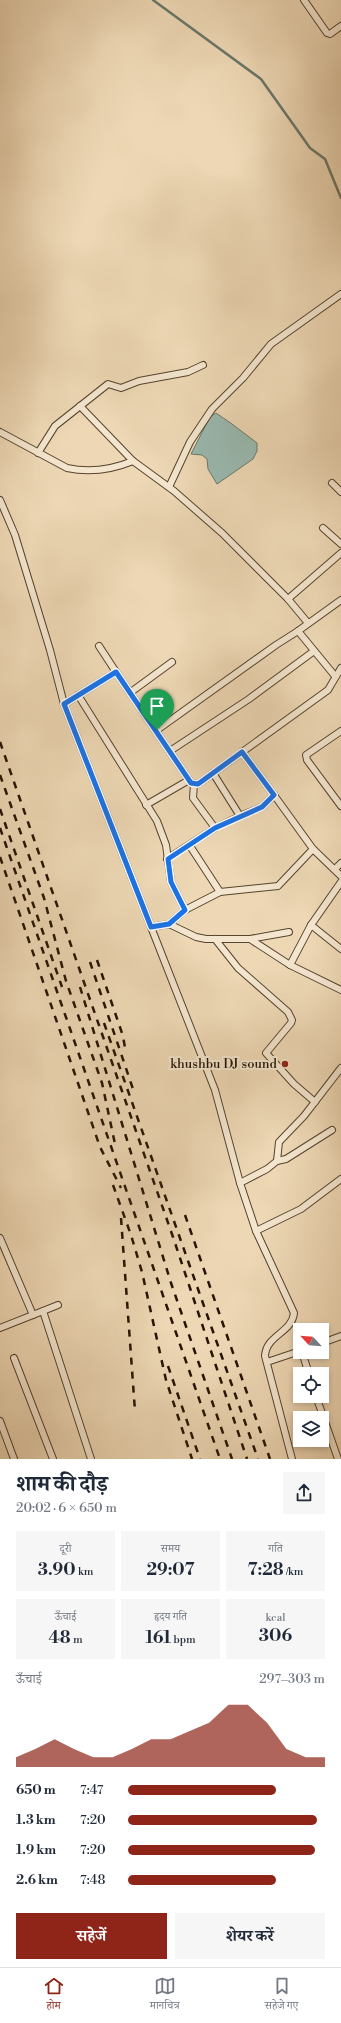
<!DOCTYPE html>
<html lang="hi">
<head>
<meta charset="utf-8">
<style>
	:root { --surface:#fff; --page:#f6f6f7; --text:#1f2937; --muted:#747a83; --line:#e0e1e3; --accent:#8f2418 }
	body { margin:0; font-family:"Libre Bodoni","Noto Serif Devanagari",serif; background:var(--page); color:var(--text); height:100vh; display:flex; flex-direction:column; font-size:15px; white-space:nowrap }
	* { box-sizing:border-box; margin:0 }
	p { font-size:13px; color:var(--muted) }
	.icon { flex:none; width:22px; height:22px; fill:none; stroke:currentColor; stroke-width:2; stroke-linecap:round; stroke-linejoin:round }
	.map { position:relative; height:1459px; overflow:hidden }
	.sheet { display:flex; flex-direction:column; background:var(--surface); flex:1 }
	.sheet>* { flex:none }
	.needle { width:26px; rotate:296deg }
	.buttons { position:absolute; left:293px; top:1323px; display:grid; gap:8px }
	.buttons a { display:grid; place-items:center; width:36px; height:36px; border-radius:0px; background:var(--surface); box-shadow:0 2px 6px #0003; font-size:20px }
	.pin { position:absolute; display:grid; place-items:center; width:34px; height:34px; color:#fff; margin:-41px -17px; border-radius:50% 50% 50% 0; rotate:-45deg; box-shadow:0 0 4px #0007 }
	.pin .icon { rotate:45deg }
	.round { display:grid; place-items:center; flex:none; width:42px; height:42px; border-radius:0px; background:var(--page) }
	.head { display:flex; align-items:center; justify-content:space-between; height:68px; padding:0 16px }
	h1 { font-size:22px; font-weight:700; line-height:30px }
	.figures { display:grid; grid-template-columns:repeat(3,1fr); gap:6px; height:68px; padding:4px 16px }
	.figures div { display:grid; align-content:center; border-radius:0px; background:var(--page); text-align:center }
	.figures b { font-size:17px; font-weight:700 }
	.figures small { font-size:11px; font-weight:400 }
	.figures p { font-size:11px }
	.chart { height:112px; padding:8px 16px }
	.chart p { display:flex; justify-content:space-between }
	.chart svg { width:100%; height:72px; margin-top:4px; fill:var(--accent); opacity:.7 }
	.button { display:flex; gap:8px; margin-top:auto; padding:8px 16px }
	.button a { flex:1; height:46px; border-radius:0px; background:var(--accent); color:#fff; font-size:16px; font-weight:700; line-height:46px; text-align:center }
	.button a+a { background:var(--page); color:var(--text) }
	ul { padding:0 16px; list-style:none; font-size:13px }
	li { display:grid; grid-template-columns:64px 48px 1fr; align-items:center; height:30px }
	li i { height:10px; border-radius:5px; background:var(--accent) }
	.tab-bar { display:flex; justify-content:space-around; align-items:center; height:56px; border-top:1px solid var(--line); background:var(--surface); font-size:11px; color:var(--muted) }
	.tab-bar a { display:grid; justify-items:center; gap:2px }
	.tab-bar .on { color:var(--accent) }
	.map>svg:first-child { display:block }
	.water { fill:#99b9b0; stroke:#6a776a }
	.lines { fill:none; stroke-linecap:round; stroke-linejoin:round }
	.stream { stroke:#6a776a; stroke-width:2.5 }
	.street-casing { stroke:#56442d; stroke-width:8 }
	.street { stroke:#f3e5ce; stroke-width:6 }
	.rail { stroke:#241300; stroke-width:2.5; stroke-dasharray:7 7; stroke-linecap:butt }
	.route-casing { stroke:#fff; stroke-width:8 }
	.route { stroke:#1a73e8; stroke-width:5 }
	.poi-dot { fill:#8f2418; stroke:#f3e5ce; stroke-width:1.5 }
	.labels { text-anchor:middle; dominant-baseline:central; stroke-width:4; stroke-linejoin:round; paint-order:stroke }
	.poi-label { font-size:13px; fill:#241300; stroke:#f3e5ce; text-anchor:end }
</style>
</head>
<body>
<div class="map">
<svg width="341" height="1459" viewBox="0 0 341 1459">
	<rect width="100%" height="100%" fill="#edd7b4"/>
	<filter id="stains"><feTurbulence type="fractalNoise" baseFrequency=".005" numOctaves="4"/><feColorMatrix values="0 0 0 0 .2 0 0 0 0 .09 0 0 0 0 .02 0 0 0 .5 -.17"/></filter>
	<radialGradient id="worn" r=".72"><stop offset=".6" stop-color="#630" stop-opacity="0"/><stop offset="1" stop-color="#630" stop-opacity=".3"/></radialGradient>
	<path class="water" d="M216,413L232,424L257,443V451L253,459L217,484L208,469L207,459L202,455L191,454L210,417Z"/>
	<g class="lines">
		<path class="stream" d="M153,0L261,79L310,148L325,159L341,198"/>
		<g class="street-casing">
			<g id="street">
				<path d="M304,0L327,33L330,34L341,26"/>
				<path d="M80,406L133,461L174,491L222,533L288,599L308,623"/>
				<path d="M0,432L67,468C90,473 111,470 133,461"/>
				<path d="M38,453L55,426L108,384L121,388L139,381L188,372L203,365"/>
				<path d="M332,483L341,492"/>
				<path d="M169,487L190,442L212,409L243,378L271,344L341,294"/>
				<path d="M0,500L15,535L50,650L64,704L151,927"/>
				<path d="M323,528L341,544"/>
				<path d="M288,599L341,553"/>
				<path d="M298,631L341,600"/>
				<path d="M99,646L116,672"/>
				<path d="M131,692L172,662"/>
				<path d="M78,695L157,821L166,845L171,882L185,910"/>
				<path d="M64,704L116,672L191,783L198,784L328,690L341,668"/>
				<path d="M157,730L276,645L298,631L335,676"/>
				<path d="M341,731L306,755L307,760L341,806"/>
				<path d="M170,751L249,699L314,651"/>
				<path d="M242,752L274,795"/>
				<path d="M213,773L240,816L262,807L274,795L313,849"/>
				<path d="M194,784L193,798L215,828"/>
				<path d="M146,805L189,780"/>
				<path d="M190,846L220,892"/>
				<path d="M167,859L215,828L240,816"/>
				<path d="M335,869L341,863"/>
				<path d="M169,924L185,910L220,892L278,886L313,849L341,876"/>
				<path d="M311,925L341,949"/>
				<path d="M215,939L238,968L288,1012L292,1020L291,1023L266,1053L294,1084L315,1102"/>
				<path d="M250,939L289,932"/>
				<path d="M290,965L311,925L341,882"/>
				<path d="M277,1161L286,1159L332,1130"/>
				<path d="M240,1183L267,1169L277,1161L279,1142L304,1116L341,1068"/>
				<path d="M256,1231L301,1209L341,1179"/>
				<path d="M0,1238L33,1315"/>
				<path d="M43,1311L91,1459"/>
				<path d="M0,1328L58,1305"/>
				<path d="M322,1343L341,1336"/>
				<path d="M302,1352L309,1374"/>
				<path d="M14,1358L53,1459"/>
				<path d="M267,1362L300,1351"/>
				<path d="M316,1396L338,1459"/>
				<path d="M0,1421L14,1459"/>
				<path d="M292,1459L265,1356C266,1335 292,1333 294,1313L256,1231L240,1183L215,1090L151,927L169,924L196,937L206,939H250L290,965L341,990"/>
			</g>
		</g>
		<use href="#street" class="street"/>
		<g class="rail">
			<path d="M0,742L173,1237L247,1459"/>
			<path d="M0,775L44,898L66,981L102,1083L115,1144"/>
			<path d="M0,809L62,987"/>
			<path d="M0,828L220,1459"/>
			<path d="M0,857L100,1147L121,1188"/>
			<path d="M97,960L123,1036L125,1048"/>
			<path d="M90,962L133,1089"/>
			<path d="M80,987L171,1283L232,1459"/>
			<path d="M104,1023L258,1459"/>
			<path d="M113,1185L131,1235L142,1272L166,1380L192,1459"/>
			<path d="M185,1215L270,1459"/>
			<path d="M121,1218L135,1411"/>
			<path d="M168,1366L200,1459"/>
		</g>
	</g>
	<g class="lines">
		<g class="route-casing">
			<path id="route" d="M116,672L191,783L198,784L242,752L274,795L262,807L215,828L168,859L171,882L185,910L169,924L151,927L64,704Z"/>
		</g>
		<use href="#route" class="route"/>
	</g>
	<circle class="poi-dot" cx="285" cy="1064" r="4"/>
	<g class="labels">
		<g class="poi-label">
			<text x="277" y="1064">khushbu DJ sound</text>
		</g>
	</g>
	<rect width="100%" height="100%" filter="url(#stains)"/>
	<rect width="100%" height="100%" fill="url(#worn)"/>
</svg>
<div class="buttons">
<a><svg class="needle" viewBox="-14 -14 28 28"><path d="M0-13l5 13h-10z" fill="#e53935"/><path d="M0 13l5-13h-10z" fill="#747a83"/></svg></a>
<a><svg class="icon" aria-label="locate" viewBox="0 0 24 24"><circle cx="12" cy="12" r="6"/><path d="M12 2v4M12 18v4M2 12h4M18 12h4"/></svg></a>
<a><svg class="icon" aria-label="layers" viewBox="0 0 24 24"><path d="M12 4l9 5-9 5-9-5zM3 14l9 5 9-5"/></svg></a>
</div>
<div class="pin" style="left:157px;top:730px;background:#1e9e55"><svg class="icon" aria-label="arrive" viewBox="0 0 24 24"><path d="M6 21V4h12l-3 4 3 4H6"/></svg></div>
</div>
<section class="sheet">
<div class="head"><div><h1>शाम की दौड़</h1><p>20:02 · 6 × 650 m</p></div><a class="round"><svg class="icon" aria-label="share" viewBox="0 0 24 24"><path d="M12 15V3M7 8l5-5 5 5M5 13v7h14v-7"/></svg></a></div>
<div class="figures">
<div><p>दूरी</p><b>3.90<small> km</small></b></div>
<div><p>समय</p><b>29:07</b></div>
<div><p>गति</p><b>7:28<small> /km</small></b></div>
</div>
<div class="figures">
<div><p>ऊँचाई</p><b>48<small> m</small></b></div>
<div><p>हृदय गति</p><b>161<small> bpm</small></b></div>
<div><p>kcal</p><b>306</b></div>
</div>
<div class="chart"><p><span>ऊँचाई</span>297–303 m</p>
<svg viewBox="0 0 160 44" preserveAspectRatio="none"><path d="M0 44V38L10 33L20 27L30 33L40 38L50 38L60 33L70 27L80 27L90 22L100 17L110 6L120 6L130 17L140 33L150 38L160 38V44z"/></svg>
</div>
<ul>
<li><b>650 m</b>7:47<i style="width:75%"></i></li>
<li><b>1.3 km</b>7:20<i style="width:96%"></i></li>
<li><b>1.9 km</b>7:20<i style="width:95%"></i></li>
<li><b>2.6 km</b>7:48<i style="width:75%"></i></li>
</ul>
<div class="button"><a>सहेजें</a><a>शेयर करें</a></div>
</section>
<nav class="tab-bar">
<a class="on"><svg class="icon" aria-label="home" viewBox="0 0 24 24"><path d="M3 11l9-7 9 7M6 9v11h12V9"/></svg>होम</a>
<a><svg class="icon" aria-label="map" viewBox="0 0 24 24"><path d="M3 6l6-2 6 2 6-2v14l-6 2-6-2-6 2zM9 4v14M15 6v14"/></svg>मानचित्र</a>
<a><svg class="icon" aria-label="saved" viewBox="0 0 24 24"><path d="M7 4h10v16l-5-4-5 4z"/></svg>सहेजे गए</a>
</nav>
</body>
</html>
